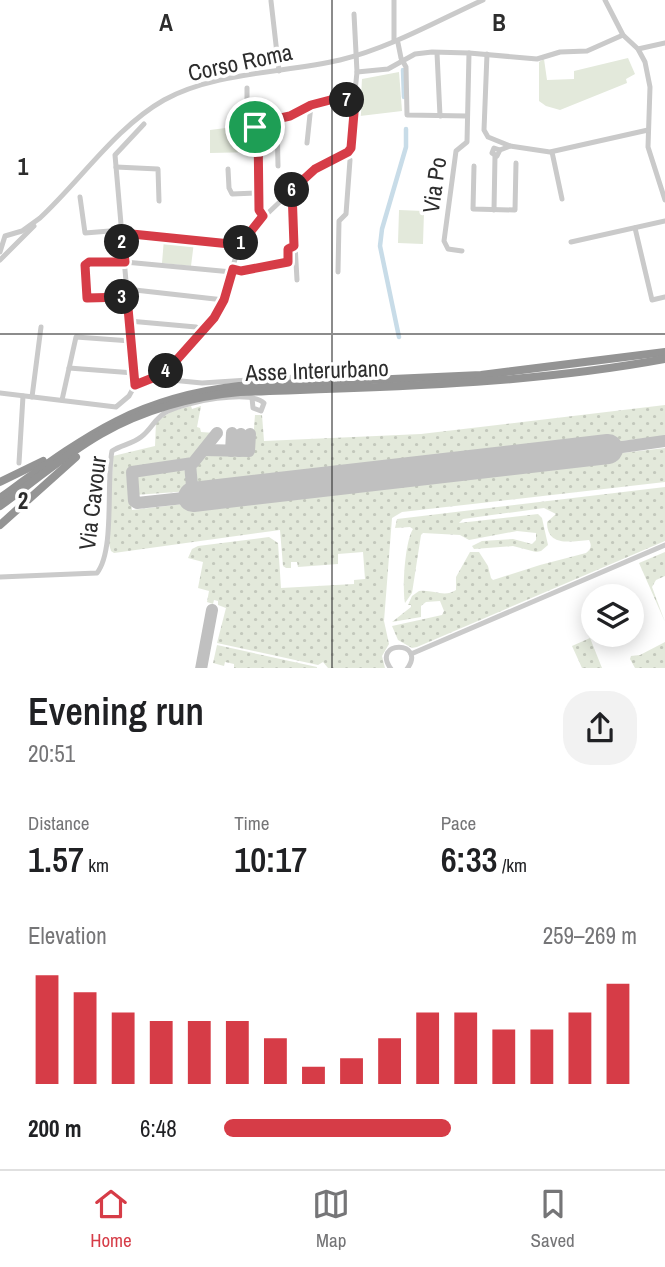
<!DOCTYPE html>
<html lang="en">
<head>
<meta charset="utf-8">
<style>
	:root { --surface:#fff; --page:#f2f2f2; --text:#202124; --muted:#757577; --line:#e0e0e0; --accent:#d63c47 }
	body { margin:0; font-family:"Archivo Narrow",sans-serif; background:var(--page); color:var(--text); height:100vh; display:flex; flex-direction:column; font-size:26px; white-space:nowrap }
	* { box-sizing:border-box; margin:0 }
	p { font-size:23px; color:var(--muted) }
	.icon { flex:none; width:38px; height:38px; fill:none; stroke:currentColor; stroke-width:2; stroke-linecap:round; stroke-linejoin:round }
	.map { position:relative; height:668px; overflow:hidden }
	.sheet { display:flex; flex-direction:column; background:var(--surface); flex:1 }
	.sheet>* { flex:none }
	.controls { position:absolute; left:581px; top:584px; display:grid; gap:14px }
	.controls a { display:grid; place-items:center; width:63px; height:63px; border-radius:50%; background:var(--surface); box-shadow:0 4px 18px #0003; font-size:35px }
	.pin { position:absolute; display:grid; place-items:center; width:60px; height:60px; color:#fff; margin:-30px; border:4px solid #fff; border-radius:50%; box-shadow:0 2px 7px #0007 }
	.km { position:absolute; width:35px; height:35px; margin:-18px; border-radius:50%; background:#222; color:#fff; font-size:19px; line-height:35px; text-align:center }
	.round { display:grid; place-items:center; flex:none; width:74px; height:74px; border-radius:28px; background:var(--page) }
	.overview { display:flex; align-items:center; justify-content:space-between; height:119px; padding:0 28px }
	h1 { font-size:38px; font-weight:600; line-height:52px }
	.figures { display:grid; grid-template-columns:repeat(3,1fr); gap:10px; height:119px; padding:7px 28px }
	.figures div { display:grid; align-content:center }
	.figures b { font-size:35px; font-weight:600 }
	.figures small { font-size:19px; font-weight:400 }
	.figures p { font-size:19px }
	.chart { height:196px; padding:14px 28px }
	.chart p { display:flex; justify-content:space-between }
	.chart svg { width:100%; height:126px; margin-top:7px; stroke:var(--accent); stroke-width:6 }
	ul { padding:0 28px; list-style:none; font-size:23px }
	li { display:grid; grid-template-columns:112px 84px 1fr; align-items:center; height:52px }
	li i { height:18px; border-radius:9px; background:var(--accent) }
	.dock { display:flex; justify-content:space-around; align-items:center; height:98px; border-top:2px solid var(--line); background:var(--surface); font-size:19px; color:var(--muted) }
	.dock a { display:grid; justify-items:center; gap:4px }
	.dock .active { color:var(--accent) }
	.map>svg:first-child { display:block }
	.grass { fill:url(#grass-dots) }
	.park { fill:#e3e9db }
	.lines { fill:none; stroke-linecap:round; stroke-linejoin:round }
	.canal { stroke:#c8dce8; stroke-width:4.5 }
	.taxiway { stroke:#c0c0c0; stroke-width:12 }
	.runway { stroke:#c0c0c0; stroke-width:30 }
	.minor { stroke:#cacaca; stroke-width:5 }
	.highway { stroke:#949494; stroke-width:8 }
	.route-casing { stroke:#fff; stroke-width:14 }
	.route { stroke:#d63c47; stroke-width:9 }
	.grid { fill:none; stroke:#2d2d2d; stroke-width:2; stroke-opacity:0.55 }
	.labels { text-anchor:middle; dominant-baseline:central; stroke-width:7; stroke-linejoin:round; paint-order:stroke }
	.street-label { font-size:23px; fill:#2d2d2d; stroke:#fff }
	.grid-label { font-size:23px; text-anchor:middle; font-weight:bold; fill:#2d2d2d; stroke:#fff; stroke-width:7; stroke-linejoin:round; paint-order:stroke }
</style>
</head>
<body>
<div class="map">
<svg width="665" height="669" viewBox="0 0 665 669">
	<defs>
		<pattern id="grass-dots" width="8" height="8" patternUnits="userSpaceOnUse" patternTransform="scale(1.75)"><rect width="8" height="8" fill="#e3e9db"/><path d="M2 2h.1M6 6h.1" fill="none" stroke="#c3c8bc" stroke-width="1.8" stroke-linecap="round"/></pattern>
	</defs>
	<rect width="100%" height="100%" fill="#fff"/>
	<g class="grass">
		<path d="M665,405V436L197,490C188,476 196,464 205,452L252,453L255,415H262L264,441L421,434Z"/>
		<path d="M191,406L192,409L201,406L197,427L200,428L201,432L215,433L191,461L127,469L132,510L665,448V482L402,512L392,518L384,621L389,644L382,656L385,668H328L323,662L318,665L217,643L226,608L218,605V601L214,600L213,604L207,602L209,591L198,588L203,562L188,558L192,549L198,546L269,537L278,543L281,588L354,584V580L365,579L363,552L338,554V564L298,567L297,562H291V568H286L283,566L280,530L114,553L111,551L109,544L113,456L155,446L156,422L172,411Z"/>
		<path d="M181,468L187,473L190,491L135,495V474Z"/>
		<path d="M665,487V541L417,647L412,648L398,640L392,626L442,615L444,611L440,601L426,602L421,606V617L392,622L411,607V605H408L412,596L419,591C433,589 444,598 456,590V577L470,552H479L488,566L491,578L493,580L540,565L586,553C591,549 592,546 589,540C572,541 547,548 547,522L556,514L544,508L463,519L459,523L538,514L542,518L548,545L541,551L536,552L513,546L474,549L472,546L482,541L513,539L532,544L536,540V533L517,531L469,540L460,535L423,533L421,535L412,593L405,603C402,589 405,541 413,529L410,527L395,528L397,519Z"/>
		<path d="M665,552V576L656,580L652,587L665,622L639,563Z"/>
		<path d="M590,638L602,668H582L572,646Z"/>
		<path d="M665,642V668H635L630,659L631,656L640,655Z"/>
		<path d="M217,645L317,667V668H234V664L225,662L224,666L213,663Z"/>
	</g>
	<g class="park">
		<path d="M628,58L635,74L626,79L627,83L560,110L546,106L539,101V62L544,59L547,80L574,79V71Z"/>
		<path d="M399,72L402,111L360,116L362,79Z"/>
		<path d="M249,125L255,131L256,152L210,153V130Z"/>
		<path d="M399,210L424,211L423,244L398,243Z"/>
		<path d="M164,239L194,242L191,266L162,263Z"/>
	</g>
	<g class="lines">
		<g class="canal">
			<path d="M403,70L404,97"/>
			<path d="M399,337L380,246L382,229L406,147V129"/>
		</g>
		<g class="taxiway">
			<path d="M608,449L665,441"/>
			<path d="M204,450L249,451L250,434"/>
			<path d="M231,451L232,433"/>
			<path d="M239,451L241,434"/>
			<path d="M190,464L193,497L137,503L134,501L132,472L193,463L217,433"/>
			<path d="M201,669L212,610"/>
		</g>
		<path class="runway" d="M193,497L608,449"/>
		<g class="minor">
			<path d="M605,0L623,35L638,49L645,62L650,87L648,147L665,200"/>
			<path d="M271,1L279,71"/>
			<path d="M394,40V0"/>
			<path d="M398,43L401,58L406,67L407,115L467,116"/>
			<path d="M638,49L665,43"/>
			<path d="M437,53L440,116"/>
			<path d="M487,54L484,130L488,137L510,146L550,152L648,130"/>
			<path d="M357,72L388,69L415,54L432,52L469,53L537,59L560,52L587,51L623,35"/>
			<path d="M247,88V118H251L253,120"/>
			<circle cx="257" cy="122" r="4.5"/>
			<path d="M277,119L278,166"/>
			<path d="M262,122L291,116L320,102L334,99L355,101"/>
			<path d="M258,127L259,210L263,216"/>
			<path d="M307,143L311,105"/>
			<path d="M500,150L494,148L492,153L497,156L500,150L510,146"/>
			<path d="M552,152L562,199"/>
			<path d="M474,166L473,209L515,210L516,163"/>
			<path d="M116,167L158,169L159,201"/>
			<path d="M228,169L229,188L232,194L259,193"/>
			<path d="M292,190L297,280"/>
			<path d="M80,197L85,233L122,230"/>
			<path d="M494,210L495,156"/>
			<path d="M635,228L652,300L665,297"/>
			<path d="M122,233L240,245"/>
			<path d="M571,242L665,221"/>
			<path d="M462,251L448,249L444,241L456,151L467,142L469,53"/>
			<path d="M0,252L5,236L22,231L40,218C80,181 116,127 164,100C214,72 284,73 340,60C390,48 437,21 483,0"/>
			<path d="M0,260L34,226"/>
			<path d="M288,263V249L294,246"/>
			<path d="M233,269L241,271L295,261"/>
			<path d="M338,272L339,221L346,214L350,160L348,152"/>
			<path d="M126,289L224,300"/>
			<path d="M127,297L87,298L86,263L125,262L232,272"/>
			<path d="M129,321L196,327L202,330"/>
			<path d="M69,368L134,373"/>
			<path d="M165,373L171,380L202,383L326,375"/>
			<path d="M135,385L115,155L144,124"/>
			<path d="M0,393L116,407L129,396L135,385L165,373L219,310L224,300L238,248L247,233L308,175L349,150L357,72L354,14"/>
			<path d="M32,397L41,327"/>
			<path d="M62,400L76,337L131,341"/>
			<path d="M19,463L23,396"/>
			<path d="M0,577L97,573C115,550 106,482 112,451C121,445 132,444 141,437C152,429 155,417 168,411C186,402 249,389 264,403L261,411L253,408L252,398"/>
			<path d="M411,654L665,545"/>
			<path d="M391,669C370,640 428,640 407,669"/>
		</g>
		<g class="highway">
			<path d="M0,482L43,461"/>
			<path d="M0,498C83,438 133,398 239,386L481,375L665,352"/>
			<path d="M0,506C33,482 66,454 101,434C143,410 193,396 240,392C382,387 525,385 665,359"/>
			<path d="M0,525L76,457"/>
		</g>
	</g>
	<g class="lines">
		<g class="route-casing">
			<path id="route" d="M334,99L355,101L351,148L348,152L315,169L292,190L294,246L288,249V262L241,271L233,269L224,300L214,318L165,373L135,385L127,297L87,298L85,265L89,262H125L122,233L240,245L263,216L259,210L258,127L253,125V120L257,118L262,122L290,116L311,105Z"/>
		</g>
		<use href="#route" class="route"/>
	</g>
	<path class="grid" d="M332,0V669M0,334H665"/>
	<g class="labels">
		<g class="street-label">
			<text transform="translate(240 62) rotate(-12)">Corso Roma</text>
			<text transform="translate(434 185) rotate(-82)">Via Po</text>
			<text transform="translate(317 370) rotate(-2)">Asse Interurbano</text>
			<text transform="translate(92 503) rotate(-83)">Via Cavour</text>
		</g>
	</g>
	<g class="grid-label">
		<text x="166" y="31">A</text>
		<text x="499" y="31">B</text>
		<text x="23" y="175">1</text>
		<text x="23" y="509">2</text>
	</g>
</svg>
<div class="controls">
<a><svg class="icon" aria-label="layers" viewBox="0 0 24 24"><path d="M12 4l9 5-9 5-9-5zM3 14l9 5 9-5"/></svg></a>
</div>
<div class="pin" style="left:255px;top:127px;background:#1e9e55"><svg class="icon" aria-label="arrive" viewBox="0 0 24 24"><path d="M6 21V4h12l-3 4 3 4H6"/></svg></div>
<b class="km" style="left:241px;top:243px">1</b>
<b class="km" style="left:122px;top:242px">2</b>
<b class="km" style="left:122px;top:297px">3</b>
<b class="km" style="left:166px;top:371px">4</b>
<b class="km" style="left:292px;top:190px">6</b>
<b class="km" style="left:347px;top:100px">7</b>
</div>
<section class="sheet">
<div class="overview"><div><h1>Evening run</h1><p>20:51</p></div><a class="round"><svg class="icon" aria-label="share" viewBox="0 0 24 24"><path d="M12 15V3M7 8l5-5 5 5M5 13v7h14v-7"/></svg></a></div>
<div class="figures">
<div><p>Distance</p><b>1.57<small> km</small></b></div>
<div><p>Time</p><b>10:17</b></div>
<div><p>Pace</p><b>6:33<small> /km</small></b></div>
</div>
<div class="chart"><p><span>Elevation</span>259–269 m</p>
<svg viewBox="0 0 160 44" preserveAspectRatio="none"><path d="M5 44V6M15 44V12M25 44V19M35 44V22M45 44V22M55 44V22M65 44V28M75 44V38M85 44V35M95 44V28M105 44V19M115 44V19M125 44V25M135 44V25M145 44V19M155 44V9"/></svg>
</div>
<ul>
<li><b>200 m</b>6:48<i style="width:55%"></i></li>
</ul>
</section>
<nav class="dock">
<a class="active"><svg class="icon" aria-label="home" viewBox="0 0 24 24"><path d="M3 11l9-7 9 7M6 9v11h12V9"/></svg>Home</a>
<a><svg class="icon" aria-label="map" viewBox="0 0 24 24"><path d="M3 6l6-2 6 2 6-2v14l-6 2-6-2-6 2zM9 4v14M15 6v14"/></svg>Map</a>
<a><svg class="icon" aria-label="saved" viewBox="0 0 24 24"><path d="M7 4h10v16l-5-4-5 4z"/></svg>Saved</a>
</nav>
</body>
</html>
